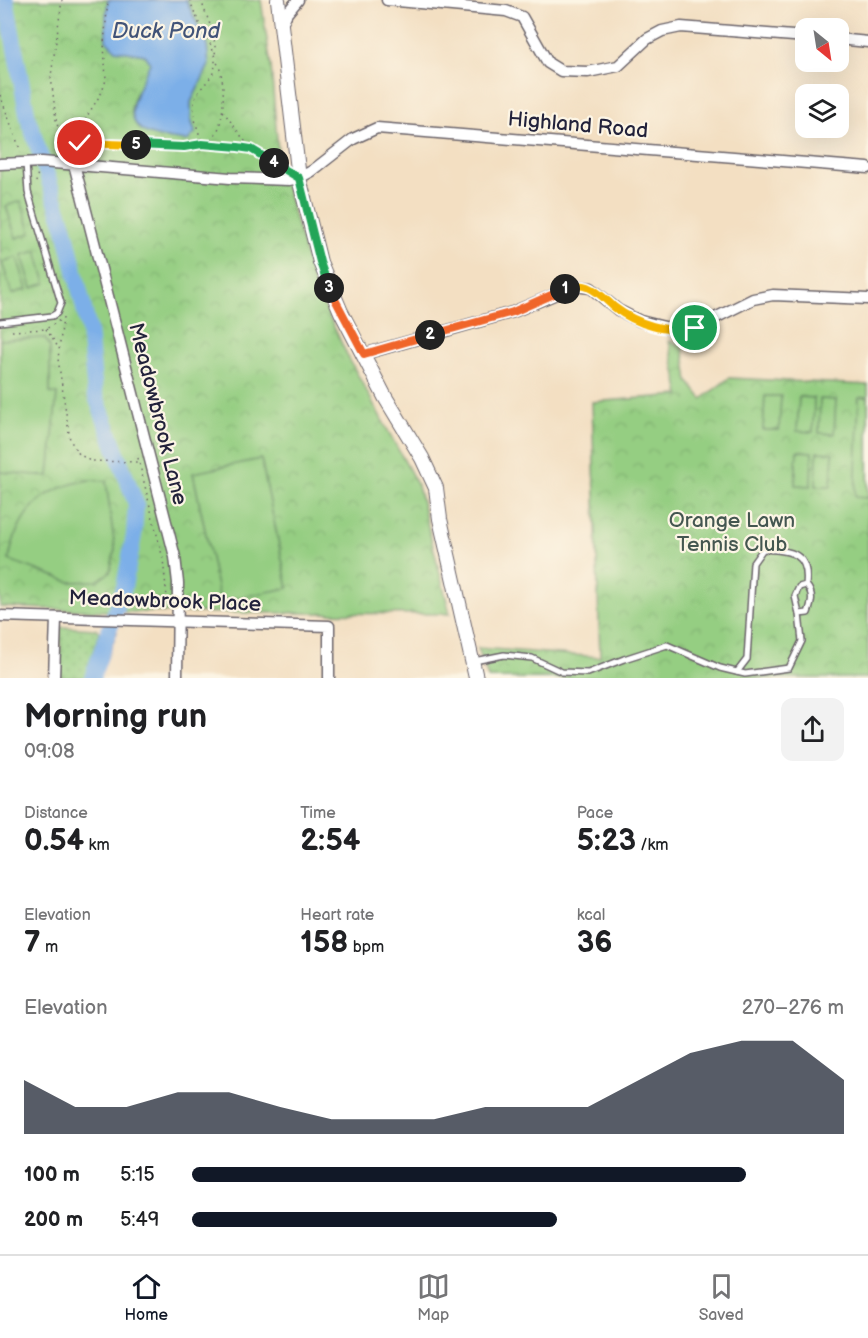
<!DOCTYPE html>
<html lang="en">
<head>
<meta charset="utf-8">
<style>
	:root { --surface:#fff; --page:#f2f2f2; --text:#202124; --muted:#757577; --line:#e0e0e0; --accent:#111827 }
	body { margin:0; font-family:"Balsamiq Sans",sans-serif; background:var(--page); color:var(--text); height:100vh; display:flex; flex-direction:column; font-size:22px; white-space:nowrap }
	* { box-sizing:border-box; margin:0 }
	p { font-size:20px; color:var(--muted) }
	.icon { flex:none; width:33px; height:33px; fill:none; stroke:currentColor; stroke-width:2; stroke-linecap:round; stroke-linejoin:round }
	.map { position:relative; height:678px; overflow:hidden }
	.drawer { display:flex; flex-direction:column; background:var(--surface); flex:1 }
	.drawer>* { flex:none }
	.needle { width:39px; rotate:150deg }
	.controls { position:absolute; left:795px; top:18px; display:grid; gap:12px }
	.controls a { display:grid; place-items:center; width:54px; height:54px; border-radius:12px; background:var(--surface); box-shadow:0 6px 24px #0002; font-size:30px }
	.pin { position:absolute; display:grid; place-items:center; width:51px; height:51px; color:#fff; margin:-26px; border:3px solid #fff; border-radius:50%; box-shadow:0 2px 6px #0007 }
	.km { position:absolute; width:30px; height:30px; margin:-15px; border-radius:50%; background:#222; color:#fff; font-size:16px; line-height:30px; text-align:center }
	.round { display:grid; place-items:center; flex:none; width:63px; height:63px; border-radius:12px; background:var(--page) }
	.head { display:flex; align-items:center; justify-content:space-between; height:102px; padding:0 24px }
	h1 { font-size:33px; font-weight:700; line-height:45px }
	.metrics { display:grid; grid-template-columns:repeat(3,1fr); gap:9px; height:102px; padding:6px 24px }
	.metrics div { display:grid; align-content:center }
	.metrics b { font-size:30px; font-weight:700 }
	.metrics small { font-size:16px; font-weight:400 }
	.metrics p { font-size:16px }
	.chart { height:168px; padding:12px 24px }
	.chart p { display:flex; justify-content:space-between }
	.chart svg { width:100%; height:108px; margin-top:6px; fill:var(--accent); opacity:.7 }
	ul { padding:0 24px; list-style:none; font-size:20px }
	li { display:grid; grid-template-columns:96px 72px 1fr; align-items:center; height:45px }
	li i { height:15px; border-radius:8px; background:var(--accent) }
	.dock { display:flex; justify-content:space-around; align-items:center; height:84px; border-top:2px solid var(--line); background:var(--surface); font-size:16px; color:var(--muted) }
	.dock a { display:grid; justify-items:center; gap:3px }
	.dock .current { color:var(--accent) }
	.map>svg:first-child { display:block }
	.grass { fill:url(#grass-dots); stroke:#5c785e; stroke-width:1.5 }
	.park { fill:url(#park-crowns); stroke:#5c785e; stroke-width:1.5 }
	.pitch { fill:#95ce82; stroke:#5c785e; stroke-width:1.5 }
	.water { fill:#7bafe8; stroke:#4e6892; stroke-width:1.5 }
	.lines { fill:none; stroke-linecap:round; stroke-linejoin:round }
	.river { stroke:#7bafe8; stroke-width:16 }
	.service-casing { stroke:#6b646a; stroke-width:8 }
	.minor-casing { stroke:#6b646a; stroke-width:13 }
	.tertiary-casing { stroke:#6b646a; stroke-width:16 }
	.path { stroke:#6b646a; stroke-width:1.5; stroke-dasharray:1.5 4.5; stroke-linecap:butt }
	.service { stroke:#fff; stroke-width:5 }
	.minor { stroke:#fff; stroke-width:10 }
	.tertiary { stroke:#fff; stroke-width:14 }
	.split-1-casing { stroke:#fff; stroke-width:12 }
	.split-2-casing { stroke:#fff; stroke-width:12 }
	.split-3-casing { stroke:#fff; stroke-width:12 }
	.split-4-casing { stroke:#fff; stroke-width:12 }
	.split-5-casing { stroke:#fff; stroke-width:12 }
	.split-6-casing { stroke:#fff; stroke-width:12 }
	.split-1 { stroke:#f5b400; stroke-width:8 }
	.split-2 { stroke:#f0652b; stroke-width:8 }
	.split-3 { stroke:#f0652b; stroke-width:8 }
	.split-4 { stroke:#22a559; stroke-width:8 }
	.split-5 { stroke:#22a559; stroke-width:8 }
	.split-6 { stroke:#f5b400; stroke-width:8 }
	.labels { text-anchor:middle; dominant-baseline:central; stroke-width:4.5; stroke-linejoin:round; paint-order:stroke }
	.street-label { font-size:21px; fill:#22223b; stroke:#fcf5e5 }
	.park-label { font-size:21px; fill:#445650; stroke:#fcf5e5 }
	.water-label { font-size:22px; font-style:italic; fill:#415378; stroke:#fcf5e5 }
</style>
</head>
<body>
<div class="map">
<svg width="868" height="678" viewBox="0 0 868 678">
	<defs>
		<pattern id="grass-dots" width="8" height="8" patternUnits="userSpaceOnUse" patternTransform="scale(1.5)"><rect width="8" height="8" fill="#95ce82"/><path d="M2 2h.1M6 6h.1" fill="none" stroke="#80b171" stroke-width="1.8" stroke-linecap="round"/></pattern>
		<pattern id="park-crowns" width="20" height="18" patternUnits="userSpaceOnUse" patternTransform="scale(1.5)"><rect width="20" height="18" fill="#95ce82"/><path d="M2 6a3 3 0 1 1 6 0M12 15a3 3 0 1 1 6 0" fill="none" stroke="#80b171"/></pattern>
	</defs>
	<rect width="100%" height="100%" fill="#fcf5e5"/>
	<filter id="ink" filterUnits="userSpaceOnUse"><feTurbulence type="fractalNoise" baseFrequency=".0167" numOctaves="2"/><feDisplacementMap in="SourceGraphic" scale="12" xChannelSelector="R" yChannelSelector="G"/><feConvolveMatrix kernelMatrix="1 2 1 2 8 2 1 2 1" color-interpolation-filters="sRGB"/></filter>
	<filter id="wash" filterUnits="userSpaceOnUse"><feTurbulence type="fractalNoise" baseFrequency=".008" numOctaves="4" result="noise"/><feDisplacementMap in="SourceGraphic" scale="24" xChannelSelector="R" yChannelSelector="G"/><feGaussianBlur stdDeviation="1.35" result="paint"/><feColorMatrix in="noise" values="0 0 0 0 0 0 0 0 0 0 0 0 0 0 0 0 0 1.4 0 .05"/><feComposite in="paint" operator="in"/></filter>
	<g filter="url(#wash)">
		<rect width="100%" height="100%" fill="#f3dfc2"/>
		<path class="grass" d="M61,627L96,629L100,632L85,678H60Z"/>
		<g class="park">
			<path d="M0,0H108L106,17L116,50L145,55L151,64L135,95L131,109L136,125L195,133L191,119V102L198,88L190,11L186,0H261L271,66L279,163L314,284L347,355L418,486L450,614L127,612L0,607Z"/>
			<path d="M669,341L683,346L688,381L702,399L729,378L868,385V678H488L478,648L600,657L592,402L680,395Z"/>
		</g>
		<g class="pitch">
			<path d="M21,201L31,233L16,238L6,206Z"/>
			<path d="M37,251L46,283L32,288L22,255Z"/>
			<path d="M17,257L27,289L12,294L2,262Z"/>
			<path d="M45,338L50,347V393L57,394L49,476L0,472V340Z"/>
			<path d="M765,396H781L779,430H763Z"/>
			<path d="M799,397L814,398L813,432L797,431Z"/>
			<path d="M859,397H868V498L855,497Z"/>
			<path d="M820,399L836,400L834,434L819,433Z"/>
			<path d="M797,451L812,452L811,486L795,485Z"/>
			<path d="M817,452L833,453L831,486H816Z"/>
			<path d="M261,459L288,588L220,601L193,473Z"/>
			<path d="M89,480L106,481L115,549L110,572L97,581L70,582L9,560C17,512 42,488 89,480Z"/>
		</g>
		<g class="water">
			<path d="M108,0H186L207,45L209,65L191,102V119L195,133L187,141C174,139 156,138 145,132C118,117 142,83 150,63L145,55L116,50L106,40V17Z"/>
			<path d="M100,632H117L99,678H85Z"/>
		</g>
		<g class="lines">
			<path class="river" d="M6,0L28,118L65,229L89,330L95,394L136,504L134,535L124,587L92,678"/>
		</g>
	</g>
	<g filter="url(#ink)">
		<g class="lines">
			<g class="service-casing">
				<g id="service">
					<path d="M0,322L52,316L57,313L61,303L28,192L26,163"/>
					<path d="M474,661L504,655L532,658L562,672L588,673L624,659L667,645L720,668L745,674L789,668L802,641L799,614"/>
					<path d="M737,672L747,659L753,563L763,549C789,551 810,551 806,585C814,594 812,602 808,613L799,614L795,596L799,587L806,585"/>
				</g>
			</g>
			<g class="minor-casing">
				<g id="minor">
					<path d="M387,0L506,11L522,17L548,63L561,71L588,72L618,66L647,39L662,31L681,27L806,37"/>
					<path d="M281,26L287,13L298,0"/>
					<path d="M838,39L868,42"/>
					<path d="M0,164L42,162L230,178L289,180L299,178L312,171L353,139L377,128L868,168"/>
					<path d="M74,164L175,557L178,583L177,678"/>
					<path d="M364,354L513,312L575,286L591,288L618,310L640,321L681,331L695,328L753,299L773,295L868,299"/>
					<path d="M0,616L329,626V678"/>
					<path d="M54,678L56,618"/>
				</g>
			</g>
			<g class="tertiary-casing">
				<path id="tertiary" d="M278,0L299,178L320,262L341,312L385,397L422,458L436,488L440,519L476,678"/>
			</g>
			<g class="path">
				<path d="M62,0L51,76L56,120L64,148L63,153"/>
				<path d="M190,0C192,6 194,12 197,18C202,32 215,46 215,62C216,80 197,86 194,103C192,117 199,131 202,144"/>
				<path d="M201,0C207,18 217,37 215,57"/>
				<path d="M0,95L21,152"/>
				<path d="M223,111L250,148"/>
				<path d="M80,143L84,121L102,92L106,80L104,43L108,0"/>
				<path d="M208,144C211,140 214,136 217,132C225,117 226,75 216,61"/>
				<path d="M64,148L80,143L184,147L202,144L238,147L251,149L284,169"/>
				<path d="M36,182L38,172"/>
				<path d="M63,318L58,359L70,440L79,454L90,461L140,462"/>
				<path d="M46,329L58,347"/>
				<path d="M12,331L46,329L60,320"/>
				<path d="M138,458L163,559L167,597"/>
			</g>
			<use href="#service" class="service"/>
			<use href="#minor" class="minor"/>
			<use href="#tertiary" class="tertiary"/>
		</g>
	</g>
	<g class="lines" filter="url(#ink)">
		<g class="split-1-casing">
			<path id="split-1" d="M565,289C572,286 580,284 588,287C598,291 606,300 614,307C636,324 668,334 695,328"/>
		</g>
		<g class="split-2-casing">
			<path id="split-2" d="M430,335L513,312L565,289"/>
		</g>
		<g class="split-3-casing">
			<path id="split-3" d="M329,288L364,354L430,335"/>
		</g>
		<g class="split-4-casing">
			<path id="split-4" d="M274,163L299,178L320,262L329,288"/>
		</g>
		<g class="split-5-casing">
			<path id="split-5" d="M136,145L184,147L202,144L238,147L251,149L274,163"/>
		</g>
		<g class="split-6-casing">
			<path id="split-6" d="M80,143L136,145"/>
		</g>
		<use href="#split-1" class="split-1"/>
		<use href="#split-2" class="split-2"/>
		<use href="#split-3" class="split-3"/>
		<use href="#split-4" class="split-4"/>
		<use href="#split-5" class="split-5"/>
		<use href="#split-6" class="split-6"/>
	</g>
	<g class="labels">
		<g class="street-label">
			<text transform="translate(578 125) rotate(5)">Highland Road</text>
			<text transform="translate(158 414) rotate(76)">Meadowbrook Lane</text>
			<text transform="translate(165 601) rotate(2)">Meadowbrook Place</text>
		</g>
		<g class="park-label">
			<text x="732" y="520">Orange Lawn<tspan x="732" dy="24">Tennis Club</tspan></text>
		</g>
		<g class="water-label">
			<text x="166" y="31">Duck Pond</text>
		</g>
	</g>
</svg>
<div class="controls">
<a><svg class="needle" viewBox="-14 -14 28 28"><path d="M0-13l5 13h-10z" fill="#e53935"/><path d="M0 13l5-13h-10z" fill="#757577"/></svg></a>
<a><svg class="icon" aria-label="layers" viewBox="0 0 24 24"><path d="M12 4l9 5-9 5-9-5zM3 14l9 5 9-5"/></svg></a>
</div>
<div class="pin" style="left:695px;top:328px;background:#1e9e55"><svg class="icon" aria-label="arrive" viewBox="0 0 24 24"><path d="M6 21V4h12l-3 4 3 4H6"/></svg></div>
<div class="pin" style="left:80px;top:143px;background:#d93025"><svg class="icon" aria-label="check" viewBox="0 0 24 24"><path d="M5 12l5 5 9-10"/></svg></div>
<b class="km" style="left:565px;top:289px">1</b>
<b class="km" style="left:430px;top:335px">2</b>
<b class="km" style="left:329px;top:288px">3</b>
<b class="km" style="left:274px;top:163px">4</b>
<b class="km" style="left:136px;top:145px">5</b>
</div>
<section class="drawer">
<div class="head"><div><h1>Morning run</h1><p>09:08</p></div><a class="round"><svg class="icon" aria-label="share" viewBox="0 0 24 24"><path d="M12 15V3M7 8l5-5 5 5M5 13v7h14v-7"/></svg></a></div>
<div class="metrics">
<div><p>Distance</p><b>0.54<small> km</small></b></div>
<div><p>Time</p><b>2:54</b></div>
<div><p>Pace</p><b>5:23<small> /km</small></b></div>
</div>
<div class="metrics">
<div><p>Elevation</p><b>7<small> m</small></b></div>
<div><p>Heart rate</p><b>158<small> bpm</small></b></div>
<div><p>kcal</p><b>36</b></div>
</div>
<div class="chart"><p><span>Elevation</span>270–276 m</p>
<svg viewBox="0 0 160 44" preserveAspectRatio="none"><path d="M0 44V22L10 33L20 33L30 27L40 27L50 33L60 38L70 38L80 38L90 33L100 33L110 33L120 22L130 11L140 6L150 6L160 22V44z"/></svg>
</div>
<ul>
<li><b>100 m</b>5:15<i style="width:85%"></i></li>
<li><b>200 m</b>5:49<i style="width:56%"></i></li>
</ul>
</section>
<nav class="dock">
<a class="current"><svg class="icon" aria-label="home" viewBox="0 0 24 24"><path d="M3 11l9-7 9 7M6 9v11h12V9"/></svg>Home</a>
<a><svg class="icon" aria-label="map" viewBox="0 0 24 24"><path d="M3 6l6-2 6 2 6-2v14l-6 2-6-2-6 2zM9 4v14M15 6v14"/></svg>Map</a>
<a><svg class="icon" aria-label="saved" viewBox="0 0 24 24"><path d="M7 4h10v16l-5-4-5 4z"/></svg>Saved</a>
</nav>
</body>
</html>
